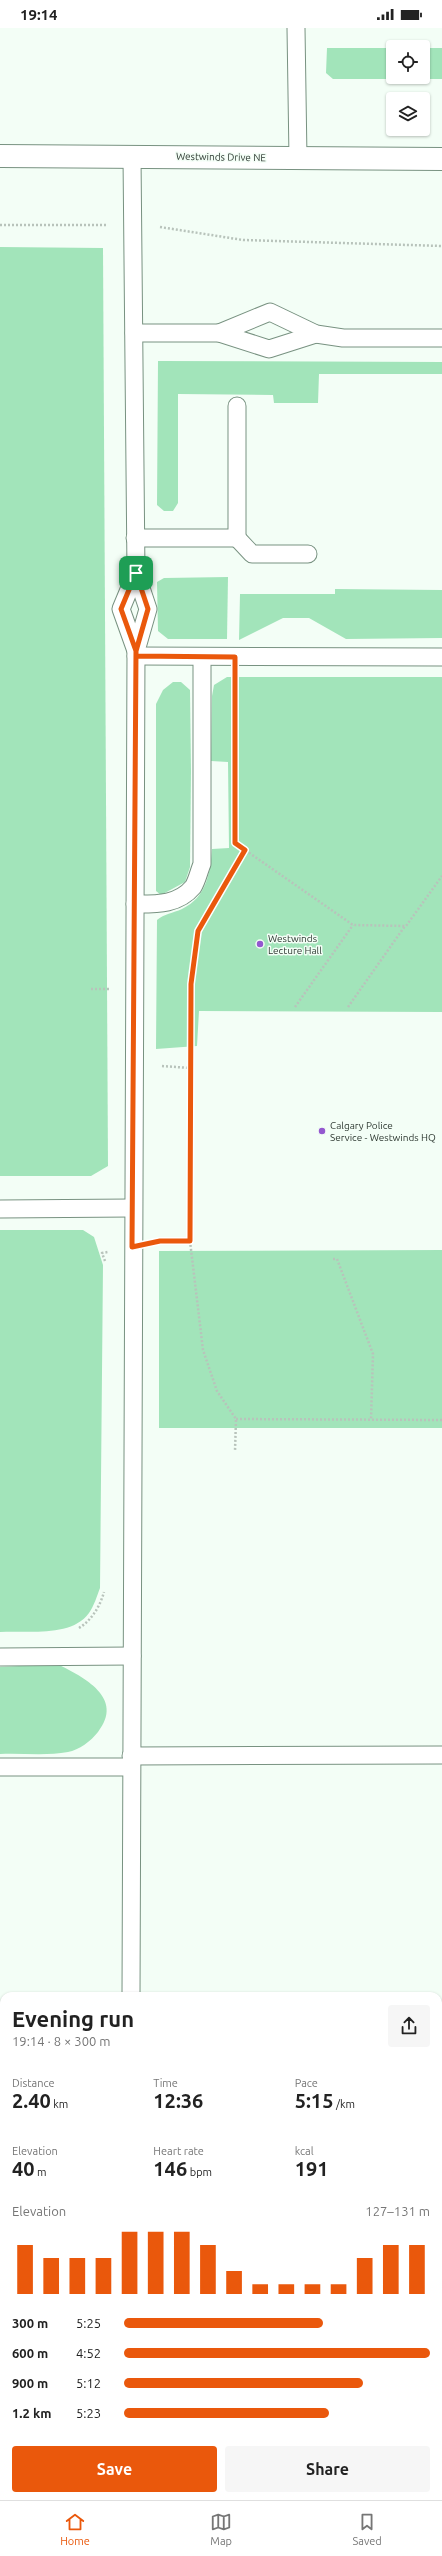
<!DOCTYPE html>
<html lang="en">
<head>
<meta charset="utf-8">
<style>
	:root { --surface:#fff; --page:#f6f6f6; --text:#222; --muted:#767676; --line:#e0e0e0; --accent:#ea580c }
	body { margin:0; font-family:Ubuntu,sans-serif; background:var(--page); color:var(--text); height:100vh; display:flex; flex-direction:column; font-size:15px; white-space:nowrap }
	* { box-sizing:border-box; margin:0 }
	p { font-size:13px; color:var(--muted) }
	.icon { flex:none; width:22px; height:22px; fill:none; stroke:currentColor; stroke-width:2; stroke-linecap:round; stroke-linejoin:round }
	.map { position:relative; flex:1; overflow:hidden }
	.sheet { position:absolute; left:0px; top:1964px; width:442px; height:508px; display:flex; flex-direction:column; background:var(--surface); border-radius:12px 12px 0 0; box-shadow:0 1px 3px #0004 }
	.sheet>* { flex:none }
	.buttons { position:absolute; left:386px; top:12px; display:grid; gap:8px }
	.buttons a { display:grid; place-items:center; width:44px; height:44px; border-radius:4px; background:var(--surface); box-shadow:0 1px 3px #0004; font-size:20px }
	.pin { position:absolute; display:grid; place-items:center; width:34px; height:34px; color:#fff; margin:-17px; border-radius:8px; box-shadow:0 2px 6px #0006 }
	.round { display:grid; place-items:center; flex:none; width:42px; height:42px; border-radius:4px; background:var(--page) }
	.summary { display:flex; align-items:center; justify-content:space-between; height:68px; padding:0 12px }
	h1 { font-size:22px; font-weight:600; line-height:30px }
	.figures { display:grid; grid-template-columns:repeat(3,1fr); gap:6px; height:68px; padding:4px 12px }
	.figures div { display:grid; align-content:center }
	.figures b { font-size:20px; font-weight:600 }
	.figures small { font-size:11px; font-weight:400 }
	.figures p { font-size:11px }
	.chart { height:112px; padding:8px 12px }
	.chart p { display:flex; justify-content:space-between }
	.chart svg { width:100%; height:72px; margin-top:4px; stroke:var(--accent); stroke-width:6 }
	.action { display:flex; gap:8px; margin-top:auto; padding:8px 12px }
	.action a { flex:1; height:46px; border-radius:4px; background:var(--accent); color:#fff; font-size:16px; font-weight:600; line-height:46px; text-align:center }
	.action a+a { background:var(--page); color:var(--text) }
	ul { padding:0 12px; list-style:none; font-size:13px }
	li { display:grid; grid-template-columns:64px 48px 1fr; align-items:center; height:30px }
	li i { height:10px; border-radius:5px; background:var(--accent) }
	.status { display:flex; justify-content:space-between; align-items:center; height:28px; padding:0 20px; background:var(--surface); direction:ltr }
	.status svg { height:11px; fill:currentColor }
	.tabs { display:flex; justify-content:space-around; align-items:center; height:56px; border-top:1px solid var(--line); background:var(--surface); font-size:11px; color:var(--muted) }
	.tabs a { display:grid; justify-items:center; gap:2px }
	.tabs .on { color:var(--accent) }
	.map>svg:first-child { display:block }
	.green { fill:#a2e4ba }
	.lines { fill:none; stroke-linecap:round; stroke-linejoin:round }
	.service-casing { stroke:#789281; stroke-width:19 }
	.tertiary-casing { stroke:#789281; stroke-width:24 }
	.primary-casing { stroke:#9788af; stroke-width:24 }
	.path { stroke:#b8c3bb; stroke-width:2.5; stroke-dasharray:2 2; stroke-linecap:butt }
	.service { stroke:#fff; stroke-width:17 }
	.tertiary { stroke:#fff; stroke-width:22 }
	.primary { stroke:#e2d1f8; stroke-width:22 }
	.route-casing { stroke:#fff; stroke-width:8 }
	.route { stroke:#ea580c; stroke-width:5 }
	.poi-dot { fill:#9358cf; stroke:#f3fef6; stroke-width:1.5 }
	.labels { text-anchor:middle; dominant-baseline:central; stroke-width:3; stroke-linejoin:round; paint-order:stroke }
	.street-label { font-size:10px; fill:#2e3932; stroke:#f3fef6 }
	.poi-label { font-size:10px; fill:#2e3932; stroke:#f3fef6; text-anchor:start }
</style>
</head>
<body>
<div class="status"><b>19:14</b><svg viewBox="0 0 49 12"><path d="M0 12V9h3v3zM5 12V6h3v6zM10 12V3h3v9zM15 12V0h3v12zM26 1h20v11H26zM47 4h2v5h-2z"/></svg></div>
<div class="map">
<svg width="442" height="2472" viewBox="0 0 442 2472">
	<rect width="100%" height="100%" fill="#f3fef6"/>
	<g class="green">
		<path d="M327,20H393V49H423V20H442V51H333L326,45Z"/>
		<path d="M0,219L103,220L108,1138L91,1148H0Z"/>
		<path d="M158,333L442,334V346H319L318,375H274L273,367L178,366V475L173,483H164L157,477Z"/>
		<path d="M228,549L227,611H168L158,603L157,554L164,550Z"/>
		<path d="M335,561L442,562V610L346,611L309,590H283L239,612L240,566H335Z"/>
		<path d="M227,649H442V984L199,983L197,1018L156,1021L157,892C164,886 173,885 182,881C207,869 210,845 212,821L229,820L228,734L211,733L212,668L214,657Z"/>
		<path d="M173,654H181L190,662L191,743L190,839L185,854L161,867L156,863V676L163,662Z"/>
		<path d="M0,1202H83L94,1209L103,1237L100,1560C97,1568 94,1578 89,1585C71,1610 27,1602 0,1604Z"/>
		<path d="M442,1222V1400H159V1223Z"/>
		<path d="M57,1636C84,1649 125,1670 98,1704C91,1713 79,1722 68,1724C47,1728 22,1725 0,1726V1639Z"/>
	</g>
	<g class="lines">
		<g class="service-casing">
			<g id="service">
				<path d="M296,0L298,130"/>
				<path d="M134,305H219L269,321L316,306"/>
				<path d="M219,305L270,284L316,306L343,310H442"/>
				<path d="M135,510H237V378"/>
				<path d="M237,510L252,526H308"/>
				<path d="M136,545L121,581L136,623"/>
				<path d="M136,628L442,629"/>
				<path d="M135,876C156,876 178,877 193,859C197,853 199,843 202,836V629"/>
				<path d="M0,1181L132,1180"/>
				<path d="M0,1629L132,1628"/>
				<path d="M131,1728L442,1727"/>
				<path d="M0,1739H131"/>
				<path d="M131,1968L136,623L148,581L136,545L132,128"/>
				<path d="M438,2077H442"/>
			</g>
		</g>
		<g class="tertiary-casing">
			<path id="tertiary" d="M0,128L442,131"/>
		</g>
		<g class="primary-casing">
			<g id="primary">
				<path d="M438,2389H442"/>
				<path d="M0,2395H4"/>
			</g>
		</g>
		<g class="path">
			<path d="M0,197H107"/>
			<path d="M160,199L243,212L442,218"/>
			<path d="M235,656V815L353,897L406,898L442,848"/>
			<path d="M224,859L245,822"/>
			<path d="M214,878L198,903L191,956L190,1213L203,1322L217,1363L236,1391L235,1423"/>
			<path d="M91,961H109"/>
			<path d="M295,979L353,897"/>
			<path d="M348,979L405,898"/>
			<path d="M162,1038L190,1040"/>
			<path d="M160,1213H190"/>
			<path d="M333,1231H337L373,1326L371,1392"/>
			<path d="M105,1233L102,1225L108,1224"/>
			<path d="M236,1391L442,1392"/>
			<path d="M79,1600C92,1592 100,1578 104,1564"/>
		</g>
		<use href="#service" class="service"/>
		<use href="#tertiary" class="tertiary"/>
		<use href="#primary" class="primary"/>
	</g>
	<g class="lines">
		<g class="route-casing">
			<path id="route" d="M136,545L148,581L136,623L132,1219L160,1213H190L191,956L198,903L245,822L235,815V629L136,628V623L121,581L136,545"/>
		</g>
		<use href="#route" class="route"/>
	</g>
	<g class="poi-dot">
		<circle cx="260" cy="916" r="4"/>
		<circle cx="322" cy="1103" r="4"/>
	</g>
	<g class="labels">
		<g class="street-label">
			<text transform="translate(221 129) rotate(1)">Westwinds Drive NE</text>
		</g>
		<g class="poi-label">
			<text x="268" y="910">Westwinds<tspan x="268" dy="12">Lecture Hall</tspan></text>
			<text x="330" y="1097">Calgary Police<tspan x="330" dy="12">Service - Westwinds HQ</tspan></text>
		</g>
	</g>
</svg>
<div class="buttons">
<a><svg class="icon" aria-label="locate" viewBox="0 0 24 24"><circle cx="12" cy="12" r="6"/><path d="M12 2v4M12 18v4M2 12h4M18 12h4"/></svg></a>
<a><svg class="icon" aria-label="layers" viewBox="0 0 24 24"><path d="M12 4l9 5-9 5-9-5zM3 14l9 5 9-5"/></svg></a>
</div>
<div class="pin" style="left:136px;top:545px;background:#1e9e55"><svg class="icon" aria-label="arrive" viewBox="0 0 24 24"><path d="M6 21V4h12l-3 4 3 4H6"/></svg></div>
<section class="sheet">
<div class="summary"><div><h1>Evening run</h1><p>19:14 · 8 × 300 m</p></div><a class="round"><svg class="icon" aria-label="share" viewBox="0 0 24 24"><path d="M12 15V3M7 8l5-5 5 5M5 13v7h14v-7"/></svg></a></div>
<div class="figures">
<div><p>Distance</p><b>2.40<small> km</small></b></div>
<div><p>Time</p><b>12:36</b></div>
<div><p>Pace</p><b>5:15<small> /km</small></b></div>
</div>
<div class="figures">
<div><p>Elevation</p><b>40<small> m</small></b></div>
<div><p>Heart rate</p><b>146<small> bpm</small></b></div>
<div><p>kcal</p><b>191</b></div>
</div>
<div class="chart"><p><span>Elevation</span>127–131 m</p>
<svg viewBox="0 0 160 44" preserveAspectRatio="none"><path d="M5 44V14M15 44V22M25 44V22M35 44V22M45 44V6M55 44V6M65 44V6M75 44V14M85 44V30M95 44V38M105 44V38M115 44V38M125 44V38M135 44V22M145 44V14M155 44V14"/></svg>
</div>
<ul>
<li><b>300 m</b>5:25<i style="width:65%"></i></li>
<li><b>600 m</b>4:52<i style="width:100%"></i></li>
<li><b>900 m</b>5:12<i style="width:78%"></i></li>
<li><b>1.2 km</b>5:23<i style="width:67%"></i></li>
</ul>
<div class="action"><a>Save</a><a>Share</a></div>
</section>
</div>
<nav class="tabs">
<a class="on"><svg class="icon" aria-label="home" viewBox="0 0 24 24"><path d="M3 11l9-7 9 7M6 9v11h12V9"/></svg>Home</a>
<a><svg class="icon" aria-label="map" viewBox="0 0 24 24"><path d="M3 6l6-2 6 2 6-2v14l-6 2-6-2-6 2zM9 4v14M15 6v14"/></svg>Map</a>
<a><svg class="icon" aria-label="saved" viewBox="0 0 24 24"><path d="M7 4h10v16l-5-4-5 4z"/></svg>Saved</a>
</nav>
</body>
</html>
